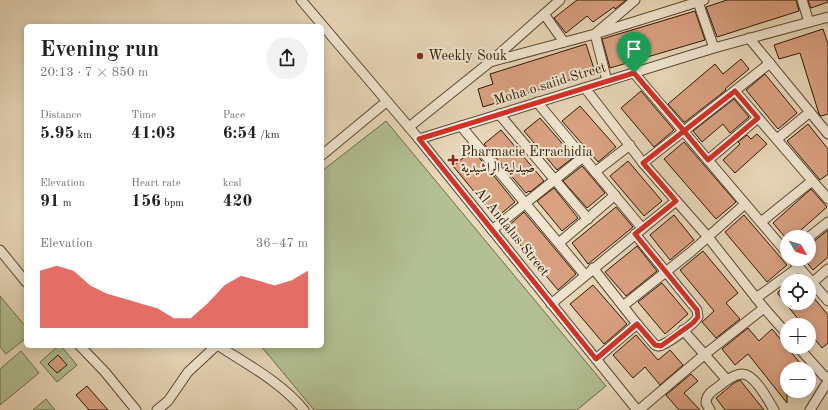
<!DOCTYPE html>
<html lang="en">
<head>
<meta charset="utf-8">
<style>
	:root { --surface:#fff; --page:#f2f2f2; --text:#202124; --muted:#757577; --accent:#d93025 }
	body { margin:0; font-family:"Old Standard TT",Amiri,serif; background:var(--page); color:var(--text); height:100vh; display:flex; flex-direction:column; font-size:15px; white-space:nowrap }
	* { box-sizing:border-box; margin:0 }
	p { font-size:13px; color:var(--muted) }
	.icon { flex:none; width:22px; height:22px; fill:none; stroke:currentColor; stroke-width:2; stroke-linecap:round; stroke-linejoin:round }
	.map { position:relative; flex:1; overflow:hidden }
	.drawer { position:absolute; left:24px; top:24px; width:300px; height:324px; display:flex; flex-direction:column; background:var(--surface); border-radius:6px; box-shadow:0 2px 10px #0003 }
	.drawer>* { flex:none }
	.needle { width:26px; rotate:128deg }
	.tools { position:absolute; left:780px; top:230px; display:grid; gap:8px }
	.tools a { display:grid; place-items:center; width:36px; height:36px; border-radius:50%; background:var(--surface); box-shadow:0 2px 10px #0003; font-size:20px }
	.pin { position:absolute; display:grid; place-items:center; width:34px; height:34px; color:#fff; margin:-41px -17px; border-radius:50% 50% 50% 0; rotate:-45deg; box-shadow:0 0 4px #0007 }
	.pin .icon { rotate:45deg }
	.round { display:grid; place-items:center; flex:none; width:42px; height:42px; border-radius:21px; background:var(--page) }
	.overview { display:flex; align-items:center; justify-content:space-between; height:68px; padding:0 16px }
	h1 { font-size:22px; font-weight:700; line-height:30px }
	.figures { display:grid; grid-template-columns:repeat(3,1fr); gap:6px; height:68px; padding:4px 16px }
	.figures div { display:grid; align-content:center }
	.figures b { font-size:17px; font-weight:700 }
	.figures small { font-size:11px; font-weight:400 }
	.figures p { font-size:11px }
	.chart { height:112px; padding:8px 16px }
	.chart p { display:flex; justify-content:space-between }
	.chart svg { width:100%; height:72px; margin-top:4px; fill:var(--accent); opacity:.7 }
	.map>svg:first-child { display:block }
	.green { fill:#b2c093; stroke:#6e6c4b }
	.building { fill:#dba282; stroke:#2b1903 }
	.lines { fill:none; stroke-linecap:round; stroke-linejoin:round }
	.street-casing { stroke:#5a4931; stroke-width:11 }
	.street { stroke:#f1e6d2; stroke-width:9 }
	.route-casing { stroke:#fff; stroke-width:8 }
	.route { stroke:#d93025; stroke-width:5 }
	.poi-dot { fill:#8f2418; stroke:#f1e6d2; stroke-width:1.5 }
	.labels { text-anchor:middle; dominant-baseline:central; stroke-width:4; stroke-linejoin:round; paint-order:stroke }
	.poi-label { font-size:14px; fill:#2b1903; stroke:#f1e6d2; text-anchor:start }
	.street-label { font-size:14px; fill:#2b1903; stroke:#f1e6d2 }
</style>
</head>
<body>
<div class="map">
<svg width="828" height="410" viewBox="0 0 828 410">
	<rect width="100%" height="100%" fill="#e9d8ba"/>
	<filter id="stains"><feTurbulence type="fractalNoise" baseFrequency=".005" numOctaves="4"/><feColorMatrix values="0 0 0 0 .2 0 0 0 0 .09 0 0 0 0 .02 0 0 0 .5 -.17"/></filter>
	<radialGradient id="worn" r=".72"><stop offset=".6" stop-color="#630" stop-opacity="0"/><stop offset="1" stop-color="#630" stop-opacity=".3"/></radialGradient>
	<g class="green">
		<path d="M386,121L606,386L577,410H314L261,346H322V171Z"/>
		<path d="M0,296L26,327V338L6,354L0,347Z"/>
		<path d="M58,346H61L77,365L57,382L40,362Z"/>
		<path d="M21,351L39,373L0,405V369Z"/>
		<path d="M46,399L55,410H33Z"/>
	</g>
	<g class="building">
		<path d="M577,0H626L615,9L614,7L593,22L587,16L566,33L554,18Z"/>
		<path d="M727,0H796L799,11L717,37L706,7Z"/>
		<path d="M808,0H828V2L811,8Z"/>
		<path d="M695,11L705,40L610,68L602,39Z"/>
		<path d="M823,29L828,44V114L821,116L819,114L800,53L779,59L774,45Z"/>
		<path d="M586,44L595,72L483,107L478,89L493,84L490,74Z"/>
		<path d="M741,59L749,69L725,89L726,90L685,122H684L668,104L715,64L723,74Z"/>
		<path d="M765,74L797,113L778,129L746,90Z"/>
		<path d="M641,91L674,130L654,147L621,108Z"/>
		<path d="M734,99L749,117L730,133L723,124L702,142L693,131Z"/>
		<path d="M580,106L616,147L598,162L562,121Z"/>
		<path d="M540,118L574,157L557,170L524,131Z"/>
		<path d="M808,124L828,149V174L820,180L787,141Z"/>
		<path d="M501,130L544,181L530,192L529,191L526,193L484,144Z"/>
		<path d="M757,134L767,144L735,173L723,160L740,144L738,142L747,135L751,139Z"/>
		<path d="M684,142L736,202L716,219L664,159Z"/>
		<path d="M473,150L515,202L496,218L453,166Z"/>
		<path d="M628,161L662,201L644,216L610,176Z"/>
		<path d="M582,166L605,193L587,208L563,181Z"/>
		<path d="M554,188L578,218L562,231L537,201Z"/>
		<path d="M811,189L827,207L793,237H785L773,223Z"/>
		<path d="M616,207L633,227L588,264L572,243Z"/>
		<path d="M524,212L576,274L558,290L506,228Z"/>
		<path d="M674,215L694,240L670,260L650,235Z"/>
		<path d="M744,215L787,265L767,282L725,232Z"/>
		<path d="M828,230V257L813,270L804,259H809V243L813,242Z"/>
		<path d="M637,246L657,271L626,296L605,272Z"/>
		<path d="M703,251L738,293L726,303L740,319L716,338L702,322L714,311L680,270Z"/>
		<path d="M662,283L688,314L665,334L638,302Z"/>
		<path d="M787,284V303H809V292L828,315V343L822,348L809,332V325H803L778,294V292Z"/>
		<path d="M593,285L627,324L604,344L570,304Z"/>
		<path d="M748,328L759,341L772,329L805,369H787V403L748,354L735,365L722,349Z"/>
		<path d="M636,335L658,360L670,350L683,365L660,385L645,367L633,378L613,355Z"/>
		<path d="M58,355L67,365L57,373L48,364Z"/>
		<path d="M691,374L698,381L684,393L700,410H679L666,395Z"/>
		<path d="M740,380L764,410H725L716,398L734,383Z"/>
		<path d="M87,386L108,410H89L76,395Z"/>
	</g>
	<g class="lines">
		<g class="street-casing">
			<g id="street">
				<path d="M301,0L419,139L637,410"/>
				<path d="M802,0L809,22"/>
				<path d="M698,2L714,48"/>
				<path d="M544,14L564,42"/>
				<path d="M749,38L828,134"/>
				<path d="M490,62L595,34L704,0"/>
				<path d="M634,73L787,253"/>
				<path d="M607,81L595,34L635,0"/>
				<path d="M585,88L643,163L708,237L764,308L787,334"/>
				<path d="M735,91L828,199"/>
				<path d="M537,102L642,228"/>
				<path d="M499,114L588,219"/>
				<path d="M461,126L585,275"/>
				<path d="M409,127L490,62L560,0"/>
				<path d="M419,139L714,48L828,17"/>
				<path d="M777,139L810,112"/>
				<path d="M322,155L386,102"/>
				<path d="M708,160L758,118"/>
				<path d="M643,163L770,63"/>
				<path d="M595,172L630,145"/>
				<path d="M761,222L812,181"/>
				<path d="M492,230L583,157"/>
				<path d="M809,237L828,222"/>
				<path d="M559,243L615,195"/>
				<path d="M0,250L26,282"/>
				<path d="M792,259L828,301"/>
				<path d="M593,268L637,324L655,345L658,346C667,345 694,324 698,317L697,310L635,234"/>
				<path d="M812,283L828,269"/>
				<path d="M756,298L799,267"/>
				<path d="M551,304L676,201"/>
				<path d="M623,306L692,251L745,204"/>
				<path d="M683,330L727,380"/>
				<path d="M80,346L105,372L136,410"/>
				<path d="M219,346C248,365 281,382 304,410"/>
				<path d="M798,347L824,376L828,377"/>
				<path d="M596,359L637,324"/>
				<path d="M157,410L168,401L188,372L216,346"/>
				<path d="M639,410L704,355L764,308"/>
				<path d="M710,410L706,403C706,395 712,391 718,387C724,382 734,374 742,374C755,374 768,400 774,410"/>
				<path d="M810,410L828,381"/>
			</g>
		</g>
		<use href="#street" class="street"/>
	</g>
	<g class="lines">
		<g class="route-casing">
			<path id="route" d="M634,73L419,139L596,359L637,324L655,345L661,346L693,323L698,317L697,310L635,234L676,201L643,163L684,131L708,160L758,118L735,91L684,131L634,73"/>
		</g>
		<use href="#route" class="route"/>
	</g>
	<g class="poi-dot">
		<circle cx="420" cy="56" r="4"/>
		<path d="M451 154h4v4h4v4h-4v4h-4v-4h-4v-4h4z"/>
	</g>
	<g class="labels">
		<g class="poi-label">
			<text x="428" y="56">Weekly Souk</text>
			<text x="461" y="152">Pharmacie Errachidia<tspan x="461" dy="16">صيدلية الراشيدية</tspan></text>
		</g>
		<g class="street-label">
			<text transform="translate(550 84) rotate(-17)">Moha o saiid Street</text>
			<text transform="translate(512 232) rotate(51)">Al Andalus Street</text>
		</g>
	</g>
	<rect width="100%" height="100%" filter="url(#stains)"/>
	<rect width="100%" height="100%" fill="url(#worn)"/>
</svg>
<div class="tools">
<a><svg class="needle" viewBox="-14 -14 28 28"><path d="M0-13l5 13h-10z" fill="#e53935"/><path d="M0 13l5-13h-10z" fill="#757577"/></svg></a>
<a><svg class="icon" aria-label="locate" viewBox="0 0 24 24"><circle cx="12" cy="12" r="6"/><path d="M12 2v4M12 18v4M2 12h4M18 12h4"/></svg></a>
<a>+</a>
<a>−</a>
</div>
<div class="pin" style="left:634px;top:73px;background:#1e9e55"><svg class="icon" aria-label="arrive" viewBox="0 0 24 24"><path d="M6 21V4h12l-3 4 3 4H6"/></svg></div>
<section class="drawer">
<div class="overview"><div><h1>Evening run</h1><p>20:13 · 7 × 850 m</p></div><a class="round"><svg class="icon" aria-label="share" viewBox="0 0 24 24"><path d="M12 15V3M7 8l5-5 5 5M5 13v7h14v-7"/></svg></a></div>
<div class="figures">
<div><p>Distance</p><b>5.95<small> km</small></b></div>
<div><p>Time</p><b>41:03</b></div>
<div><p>Pace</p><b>6:54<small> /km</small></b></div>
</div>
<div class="figures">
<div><p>Elevation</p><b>91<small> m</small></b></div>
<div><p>Heart rate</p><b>156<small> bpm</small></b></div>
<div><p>kcal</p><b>420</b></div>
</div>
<div class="chart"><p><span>Elevation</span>36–47 m</p>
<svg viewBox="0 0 160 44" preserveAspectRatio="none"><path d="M0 44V9L10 6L20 9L30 18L40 23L50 26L60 29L70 32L80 38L90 38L100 29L110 18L120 12L130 15L140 18L150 15L160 9V44z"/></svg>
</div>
</section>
</div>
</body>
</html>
